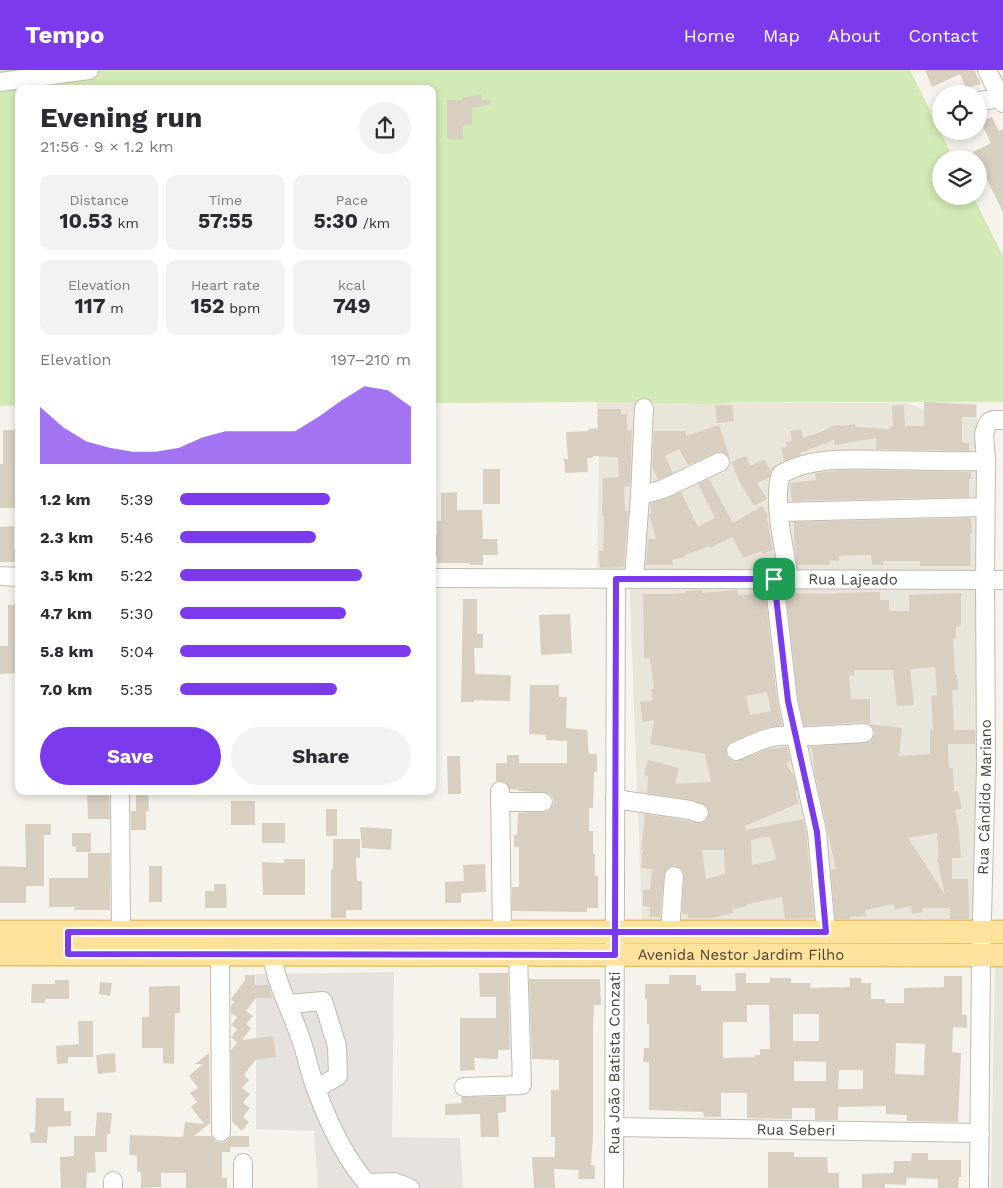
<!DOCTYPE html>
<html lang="en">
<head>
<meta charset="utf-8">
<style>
	:root { --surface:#fff; --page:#f2f2f3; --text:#2b2b33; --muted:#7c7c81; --accent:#7c3aed }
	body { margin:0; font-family:"Work Sans",sans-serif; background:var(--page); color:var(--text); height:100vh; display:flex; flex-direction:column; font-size:19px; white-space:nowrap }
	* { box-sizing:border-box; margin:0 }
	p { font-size:16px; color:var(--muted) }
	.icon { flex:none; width:28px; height:28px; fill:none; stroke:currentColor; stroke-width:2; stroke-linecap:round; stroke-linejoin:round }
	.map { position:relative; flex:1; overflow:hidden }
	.side { position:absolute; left:15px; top:15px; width:421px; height:710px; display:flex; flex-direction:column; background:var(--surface); border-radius:10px; box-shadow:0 2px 8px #0003 }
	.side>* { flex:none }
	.fabs { position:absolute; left:932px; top:15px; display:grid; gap:10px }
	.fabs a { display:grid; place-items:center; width:55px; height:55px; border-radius:50%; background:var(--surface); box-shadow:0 2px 8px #0003; font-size:25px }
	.pin { position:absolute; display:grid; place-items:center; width:42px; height:42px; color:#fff; margin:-21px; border-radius:10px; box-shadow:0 2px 8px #0006 }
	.round { display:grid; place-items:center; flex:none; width:52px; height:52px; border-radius:26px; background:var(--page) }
	.overview { display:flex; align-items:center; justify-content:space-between; height:85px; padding:0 25px }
	h1 { font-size:28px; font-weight:700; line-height:38px }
	.stats { display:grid; grid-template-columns:repeat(3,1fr); gap:8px; height:85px; padding:5px 25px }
	.stats div { display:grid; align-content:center; border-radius:10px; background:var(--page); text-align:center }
	.stats b { font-size:21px; font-weight:700 }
	.stats small { font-size:14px; font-weight:400 }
	.stats p { font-size:14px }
	.chart { height:140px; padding:10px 25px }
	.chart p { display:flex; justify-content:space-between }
	.chart svg { width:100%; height:90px; margin-top:5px; fill:var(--accent); opacity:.7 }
	.cta { display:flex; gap:10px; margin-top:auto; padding:10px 25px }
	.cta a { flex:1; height:58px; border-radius:30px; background:var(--accent); color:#fff; font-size:20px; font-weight:700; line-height:58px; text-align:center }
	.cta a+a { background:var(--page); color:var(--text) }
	ul { padding:0 25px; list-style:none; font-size:16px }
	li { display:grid; grid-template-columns:80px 60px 1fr; align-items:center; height:38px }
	li i { height:12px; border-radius:6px; background:var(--accent) }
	header { display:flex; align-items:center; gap:30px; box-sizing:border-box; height:70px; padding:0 25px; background:var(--accent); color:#fff }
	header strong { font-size:24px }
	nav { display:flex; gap:28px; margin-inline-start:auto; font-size:18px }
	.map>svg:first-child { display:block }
	.residential { fill:#eae5da }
	.industrial { fill:#e6e2dd }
	.green { fill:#d2eab5 }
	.building { fill:#d8cfc1; fill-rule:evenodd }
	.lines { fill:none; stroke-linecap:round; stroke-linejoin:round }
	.minor-casing { stroke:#c2bbae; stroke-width:20 }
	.major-casing { stroke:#e6c16a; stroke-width:25 }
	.minor { stroke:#fff; stroke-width:18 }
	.major { stroke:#ffe39c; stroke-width:22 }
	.route-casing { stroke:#fff; stroke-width:10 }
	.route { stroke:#7c3aed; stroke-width:6 }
	.labels { text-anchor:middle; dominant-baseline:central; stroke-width:5; stroke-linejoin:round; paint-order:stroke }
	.street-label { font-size:15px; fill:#4b4439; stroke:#fff }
</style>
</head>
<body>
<header>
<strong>Tempo</strong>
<nav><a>Home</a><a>Map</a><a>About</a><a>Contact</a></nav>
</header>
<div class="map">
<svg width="1003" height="1118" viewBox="0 0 1003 1118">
	<rect width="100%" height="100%" fill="#f6f3ec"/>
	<g class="residential">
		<path d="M597,332L905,333L923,339L924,332L977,333L976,674L982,852L642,850L629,501H597L599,378L604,357H597Z"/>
		<path d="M995,895H1003V1118H991Z"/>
	</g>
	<path class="industrial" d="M394,902L392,1067L460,1068L463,1118H318L314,1061L256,1059V904Z"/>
	<path class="green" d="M0,0H910L954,89H941V126H973L1003,186V332H732L715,334L597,332L433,333L432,19H19V335L0,336Z"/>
	<g class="building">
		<path d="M925,0H974L981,14L966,18L960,4L932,17Z"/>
		<path d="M481,24L482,30H491V34L472,38V55H463V70L447,69V30H463V28Z"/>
		<path d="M992,47L999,61L1003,59V142L980,96L979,89H977L973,82L991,73L981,52Z"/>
		<path d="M924,332L976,335V347H962V373H969V381L876,379V368L835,375L834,370L800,383L801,385L784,391L781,378L787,377L786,372L792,371L790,361L801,359L803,368L829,359V357L839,355L840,356L855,354L856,357L890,359V357H893L892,336L904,335L905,356H924Z"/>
		<path d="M715,335H732L734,351L717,353Z"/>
		<path d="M598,339H621V344H627V360H632L630,416L624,417L625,441H628L624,497L600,498L599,481H603L604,446H602L603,408L619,407L618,387L593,386V388H587L588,402L565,403L564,389H568L566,362L589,361L588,359L598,358Z"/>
		<path d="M719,355L730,388L726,384L720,381L688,395L679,379L665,386L673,403L658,410L652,396L654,361H686V366Z"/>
		<path d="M3,360H19V438H0V394H3Z"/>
		<path d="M746,386L750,396L764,389L771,401L770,407L757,413L767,429L754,436L740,413L731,392Z"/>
		<rect x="483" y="399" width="17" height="35"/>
		<path d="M844,400L971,402V409H969V427L792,431L790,413L816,410L815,403Z"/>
		<path d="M709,409L733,453L762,436L768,446L767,449L773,480L763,484L762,481L743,488L732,467L710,478V476L685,485V487L672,490L673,495H646L648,469H656L649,445L651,442L650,434L681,422L698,457L715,448L698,414Z"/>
		<path d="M457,422V440H482L483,469H497L498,485H483V495H470V493H437V486H432V464L437,465V451H441V423Z"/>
		<path d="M971,448L972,463H970L971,496H920V491H883V495H872L871,485L839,486V491L830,490V495H797L794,474V452Z"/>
		<path d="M14,456V479H19V492H0V457Z"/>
		<path d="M702,520V523L737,520L738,525L765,523L777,632L782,655L762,659L732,671L727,675L726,685L730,690L735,692L768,679L787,677L790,691L786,694L794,706L797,720L795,721L799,733L745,756L746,760L803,749L806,764L814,848L785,849L782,827L747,834V836L732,839L733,843L712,848H688V844H682L684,802L680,798L674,795L666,800L664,805L660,847H650V837L643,836V820H650L652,799L641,798L643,780H641L645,744L701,753L706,751L709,741L707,736L693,730L647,723L648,706L644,705L648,690L679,698L675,714L711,712L705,684L650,674L654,650L643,652L640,632L653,630L651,619H654L650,588H644L643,524H671L685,523V521ZM767,622L771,641L750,645L746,626ZM770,766L776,788L775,790L752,795L751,770ZM702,780H724L725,804L706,809Z"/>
		<path d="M880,522V530H889V541H909V525L961,523V556L956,557V568H953L955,605H957L958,620H952L954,660H975V674H948L949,698H953L954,722L958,721L962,739L955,740L959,761L961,788H952V809H968L969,849H950V838H922L923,842L912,844L911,836L895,840L893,834L865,840L866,846L850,847V849H835L831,800L836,799L815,704L812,678L810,679L809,677L869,672L873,668L875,663L873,658L870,654L902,658L899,686L930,684V660H933L931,626L937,625L935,597L910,599L914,635L897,636L893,600H854V605L849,606L851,629H870V654L863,652L804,656L798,629L786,523L837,524V523ZM937,763L939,789H937L945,825L908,768Z"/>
		<path d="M463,529H477V564H483V578H474L475,604L511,605L510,631L474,630V632H461Z"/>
		<path d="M8,535H19V603L0,604V576H8Z"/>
		<path d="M570,544L572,583L541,585L539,545Z"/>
		<path d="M530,615H559V627H567L566,658L587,660L589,684H597V702H594L593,738H589V761H593V784H595V806H598V838H587V842L512,841V817H519V777H514V765H517L518,743L548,741L552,737L554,732L552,726L548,723L518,721V720L510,719L505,712L496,711V693H507V685H519V693H567V671L546,670V665L529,664Z"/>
		<path d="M447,686H460L461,724H448Z"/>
		<path d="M109,721L110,749H88L87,722Z"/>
		<path d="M136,721H148L149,741H146V760H131V741H136Z"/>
		<rect x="231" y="731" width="24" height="24"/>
		<rect x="326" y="739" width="11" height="27"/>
		<rect x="262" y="753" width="23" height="20"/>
		<path d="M25,754H51V765H44V816H26V833H0V796L26,797Z"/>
		<path d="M360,757L392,759L391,780L362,778Z"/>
		<path d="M72,763H91V782H76V777L72,776Z"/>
		<path d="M333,769H360V788H356L357,811H362V840H346V848H331V799H333Z"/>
		<path d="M88,783H110V840H74L75,837H49V808H88Z"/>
		<path d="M284,789H305V825H263L262,792L284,793Z"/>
		<path d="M485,794L486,822L461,823V833H445V812L464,811L463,795Z"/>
		<rect x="149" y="796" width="13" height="36"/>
		<path d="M214,814H226L227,838H205V821H214Z"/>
		<path d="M479,903H508L510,980H498V989L474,988L475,1000L460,1001V948H496V927H480Z"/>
		<path d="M735,903H746V913H770V908H791V913H811L810,918L850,917V908H861V913H871V929H885V933H904V918L944,917V906H962V945H967V958L953,957L952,982L961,983L958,1052L907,1051V1045L886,1044V1036L838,1037V1050H815V1038H792V1049L747,1048V1023H721V1047H704L703,1042L649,1040V992H643L644,978H649V954H647V929H645V914H669V905H696V915H701V921H736ZM747,935H769L770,979H760V985H755V987L723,988V952H747ZM793,944H819V971H793ZM896,973L925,974L924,1005L895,1004ZM794,991L826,992V1011H794ZM839,1000H863V1019H838Z"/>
		<path d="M245,905H255V915H269L272,928H256L246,941L253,946L246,954L251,958L242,970L273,966L276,987L255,990L244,1005L249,1010L242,1018L250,1024L243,1033L250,1038L243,1047L249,1052L242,1061L232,1052L231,980L237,973L231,967L237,959L231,955L237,947L231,943V936L234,932L231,929L245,910Z"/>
		<path d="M529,909H600L601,935H594L593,959V1066L591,1095L595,1096V1109H578L579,1100L554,1099L555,1118H534L532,1087H555V1067H551V1020H559V990L532,989Z"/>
		<path d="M55,910H69V929H45V933H31L32,914H55Z"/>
		<path d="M100,912L112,913L110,926L99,924Z"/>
		<path d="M165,916H180V943H175L174,994L163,993V978H142V947H149V917Z"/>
		<path d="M78,951H93V987H68V993L57,994L56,976L79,974Z"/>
		<path d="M115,983L116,1002L98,1004L96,985Z"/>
		<path d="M209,983L210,1053L194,1066H212L215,1071L222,1073L227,1071L231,1066H249V1077H230V1082H222V1108H227V1118H186V1103H161V1117L141,1118V1102H137V1086L129,1085L130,1065L183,1067L185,1052L204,1054L191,1037L197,1032L190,1023L198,1018L189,1006L203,994H195Z"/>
		<path d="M506,1026V1042L498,1043L499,1067H481L480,1044L445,1045V1034L462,1033L461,1027Z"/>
		<path d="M36,1028H64V1041H71V1056L48,1057L47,1073H31L29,1063L35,1062Z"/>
		<path d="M97,1042L112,1043L110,1064H107V1082H95L96,1102L87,1103L86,1118H61L60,1087L74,1086V1066H95Z"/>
		<path d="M768,1082H794V1087H827L828,1103H839V1118H768Z"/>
		<path d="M912,1083H928V1090H961V1107H959L958,1118H938V1109L907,1108L906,1115L885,1114V1118H862V1104L893,1103L894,1091H911Z"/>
	</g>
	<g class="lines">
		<g class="minor-casing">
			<g id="minor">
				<path d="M987,0L1003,33"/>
				<path d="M0,12L89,0"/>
				<path d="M979,31L1003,28"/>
				<path d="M640,426L663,419L720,392"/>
				<path d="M779,442L985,437"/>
				<path d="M0,506L19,507"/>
				<path id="s1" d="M432,508L1003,510"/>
				<path d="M634,509L640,426L644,338"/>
				<path d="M774,509L788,631L817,762L826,862"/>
				<path d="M789,509C785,481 772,431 781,404C811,387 849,389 882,390C917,390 952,392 986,391"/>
				<path d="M736,681C755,673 774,662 795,667L864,663"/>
				<path d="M120,721L121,862"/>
				<path d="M500,721L502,862"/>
				<path d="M615,729L690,740L699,743"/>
				<path d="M501,732H543"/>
				<path d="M670,862L674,806"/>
				<path d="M220,885L221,1062"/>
				<path d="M272,885C276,913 290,938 299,964C306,982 309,1001 316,1019C328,1052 344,1087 367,1113L394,1112L410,1118"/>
				<path d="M288,934L323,931L337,976L338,1006L316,1019"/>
				<path d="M464,1017L522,1015L518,885"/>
				<path id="s2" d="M614,1057L980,1063"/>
				<path d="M243,1093V1118"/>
				<path d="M113,1111V1118"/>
				<path id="s3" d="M614,1118L616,509"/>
				<path id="s4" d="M979,1118L981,885L986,695L985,510L986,391L984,364L987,355L989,352L993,350H1003"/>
			</g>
		</g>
		<g class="major-casing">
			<g id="major">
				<path d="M0,862H1003"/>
				<path id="s5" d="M0,884L1003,885"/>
			</g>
		</g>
		<use href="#minor" class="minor"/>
		<use href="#major" class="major"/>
	</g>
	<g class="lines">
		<g class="route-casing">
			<path id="route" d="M774,509H616L615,862H68V884L615,885V862H826L817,762L788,631L774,509"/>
		</g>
		<use href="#route" class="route"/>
	</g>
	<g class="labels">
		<g class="street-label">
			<text stroke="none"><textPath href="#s1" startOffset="421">Rua Lajeado</textPath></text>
			<text stroke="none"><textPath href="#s4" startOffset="391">Rua Cândido Mariano</textPath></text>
			<text stroke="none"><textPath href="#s5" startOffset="741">Avenida Nestor Jardim Filho</textPath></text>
			<text stroke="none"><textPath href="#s3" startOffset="125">Rua João Batista Conzati</textPath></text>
			<text stroke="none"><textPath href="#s2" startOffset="182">Rua Seberi</textPath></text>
		</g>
	</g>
</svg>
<div class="fabs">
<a><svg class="icon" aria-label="locate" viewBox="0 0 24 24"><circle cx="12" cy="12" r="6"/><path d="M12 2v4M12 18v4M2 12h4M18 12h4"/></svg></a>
<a><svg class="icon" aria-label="layers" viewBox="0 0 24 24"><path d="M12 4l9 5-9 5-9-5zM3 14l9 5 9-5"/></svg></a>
</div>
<div class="pin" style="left:774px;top:509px;background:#1e9e55"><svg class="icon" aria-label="arrive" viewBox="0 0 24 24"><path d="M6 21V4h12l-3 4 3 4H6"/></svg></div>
<section class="side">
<div class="overview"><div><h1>Evening run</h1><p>21:56 · 9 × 1.2 km</p></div><a class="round"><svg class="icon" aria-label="share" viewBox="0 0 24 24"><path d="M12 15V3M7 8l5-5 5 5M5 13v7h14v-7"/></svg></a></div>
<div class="stats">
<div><p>Distance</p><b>10.53<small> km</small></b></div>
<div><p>Time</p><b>57:55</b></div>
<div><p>Pace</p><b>5:30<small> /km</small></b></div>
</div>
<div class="stats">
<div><p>Elevation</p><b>117<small> m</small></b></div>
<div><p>Heart rate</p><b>152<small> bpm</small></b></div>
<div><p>kcal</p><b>749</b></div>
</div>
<div class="chart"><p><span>Elevation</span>197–210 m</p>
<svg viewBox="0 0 160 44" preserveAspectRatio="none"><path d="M0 44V16L10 26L20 33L30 36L40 38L50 38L60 36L70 31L80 28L90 28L100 28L110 28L120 21L130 13L140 6L150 8L160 16V44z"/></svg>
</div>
<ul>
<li><b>1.2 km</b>5:39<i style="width:65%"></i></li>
<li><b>2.3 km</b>5:46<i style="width:59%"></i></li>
<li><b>3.5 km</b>5:22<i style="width:79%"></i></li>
<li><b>4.7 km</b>5:30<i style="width:72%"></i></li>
<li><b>5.8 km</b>5:04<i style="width:100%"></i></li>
<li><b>7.0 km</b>5:35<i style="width:68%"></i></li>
</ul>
<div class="cta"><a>Save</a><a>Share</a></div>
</section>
</div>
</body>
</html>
